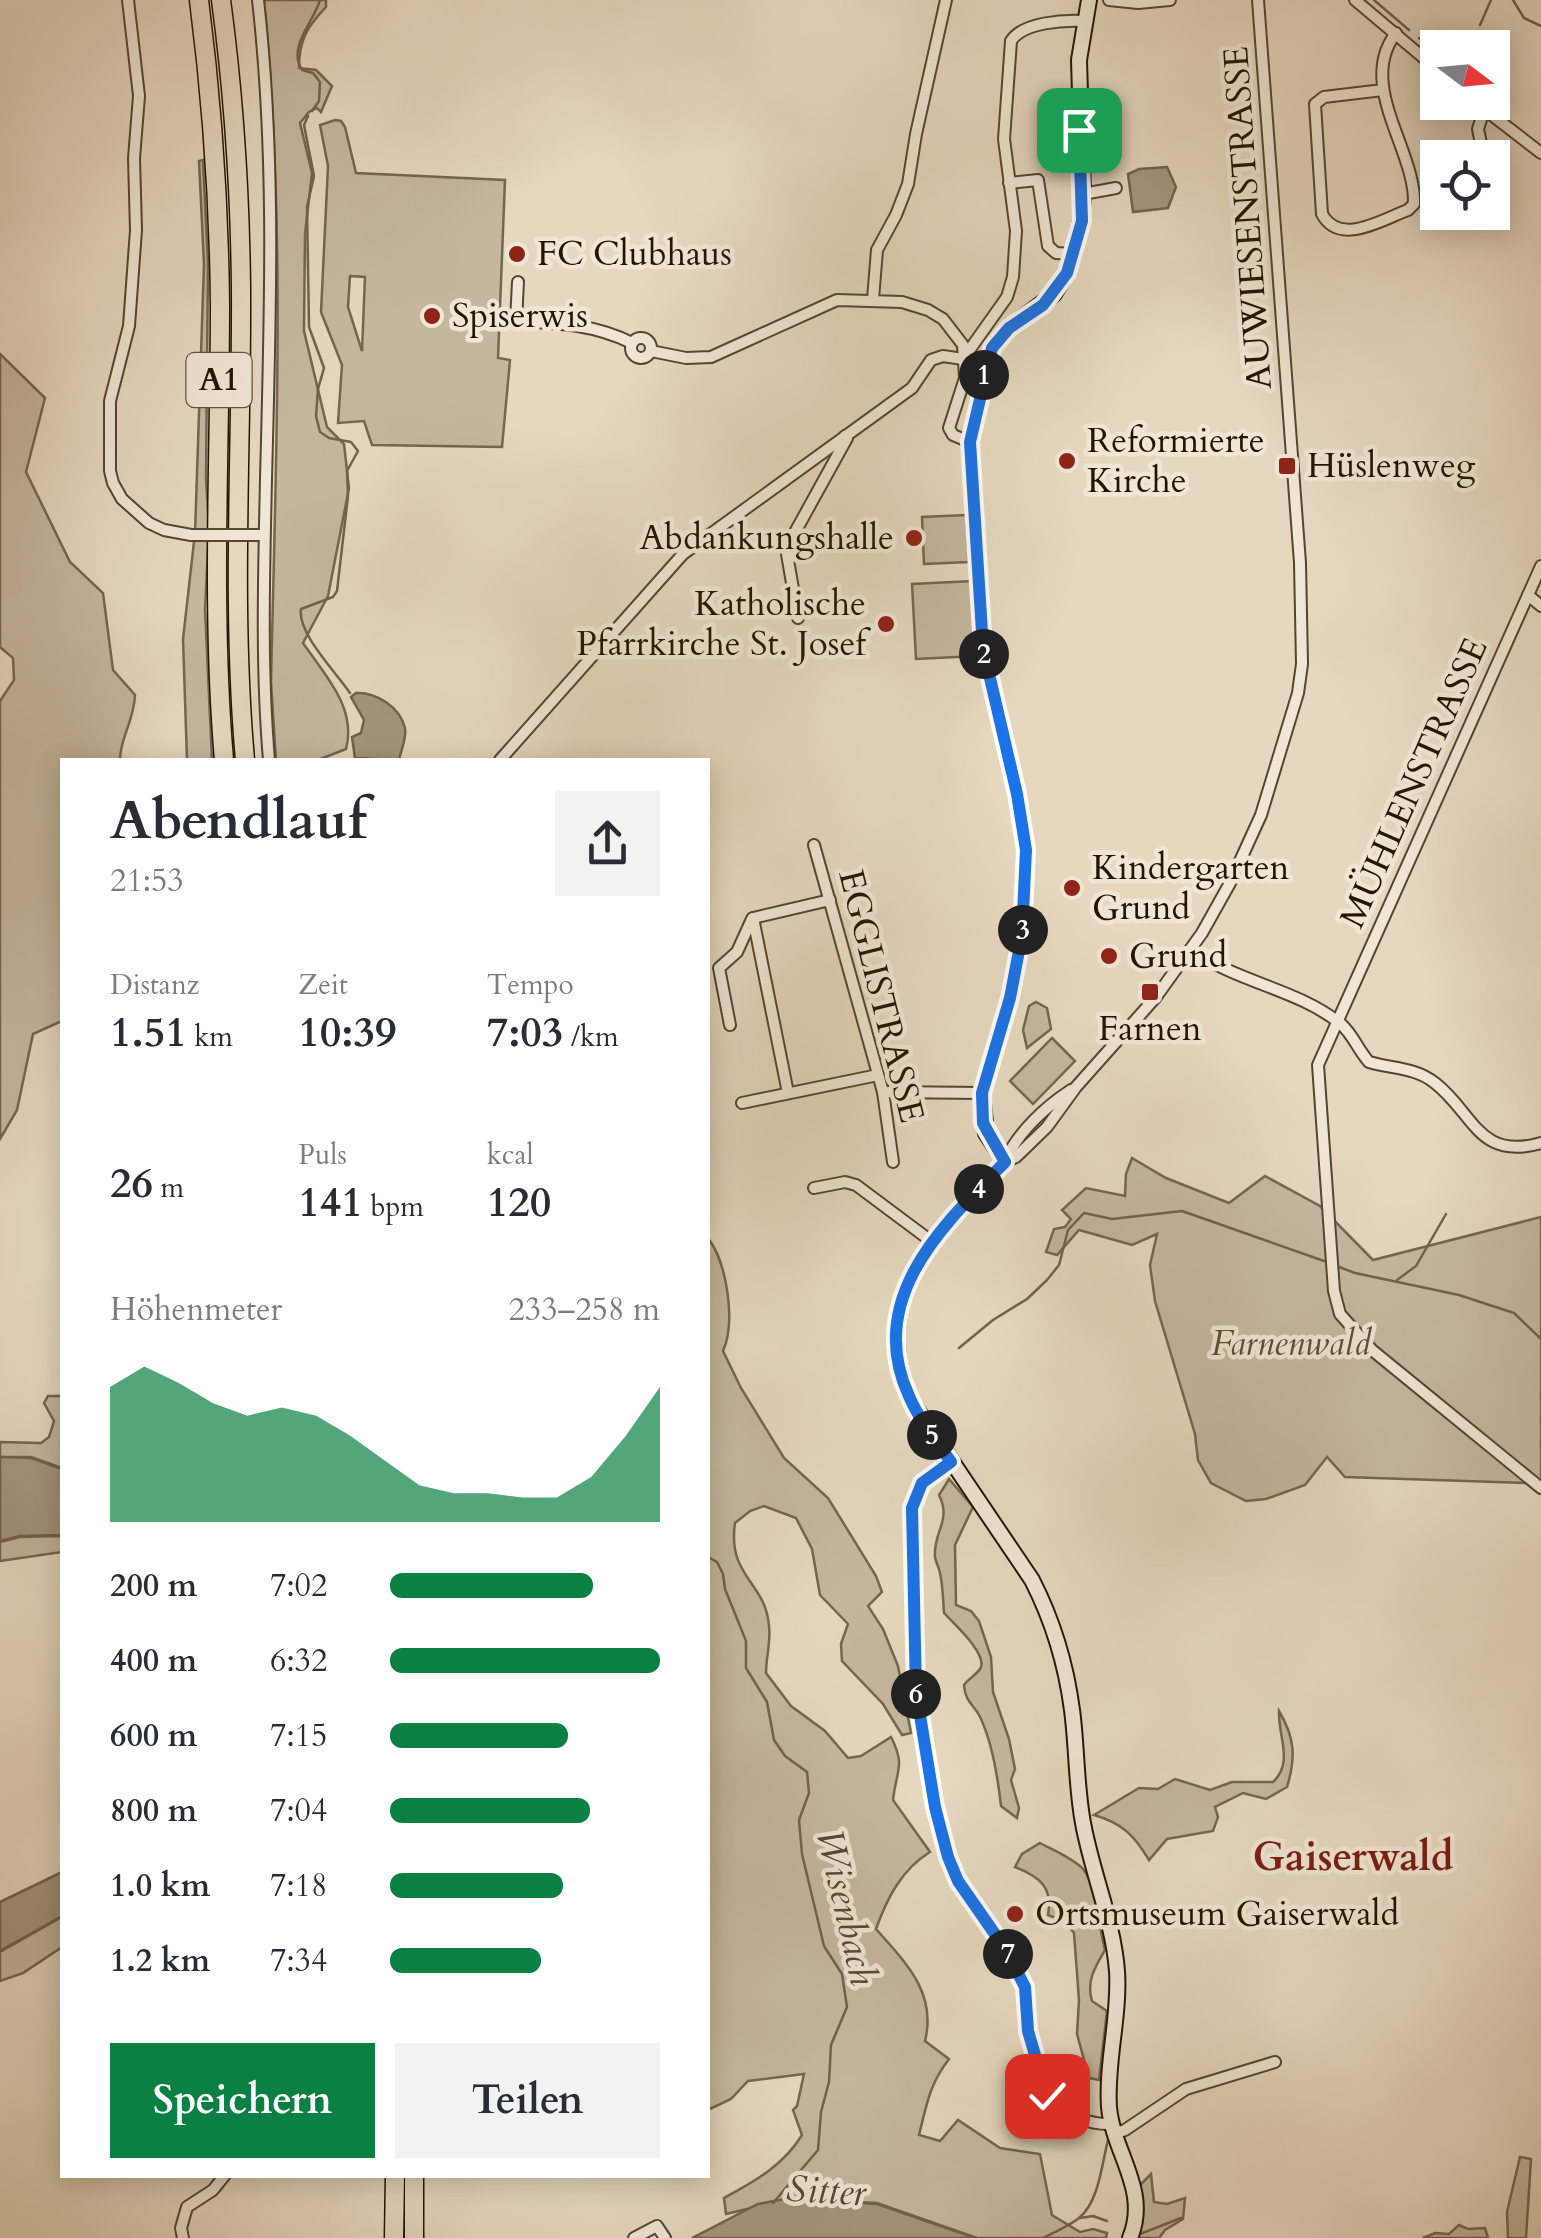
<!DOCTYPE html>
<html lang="de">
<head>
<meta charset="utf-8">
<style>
	:root { --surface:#fff; --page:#f2f2f3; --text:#2b2b33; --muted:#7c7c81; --accent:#0b8043 }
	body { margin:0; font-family:Cardo,serif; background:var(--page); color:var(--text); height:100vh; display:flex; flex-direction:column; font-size:38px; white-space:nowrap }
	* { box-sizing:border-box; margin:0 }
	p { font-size:32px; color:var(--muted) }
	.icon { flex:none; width:55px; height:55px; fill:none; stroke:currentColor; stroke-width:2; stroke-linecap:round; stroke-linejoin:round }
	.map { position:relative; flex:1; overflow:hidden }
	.sheet { position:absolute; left:60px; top:758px; width:650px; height:1420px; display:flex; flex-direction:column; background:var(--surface); border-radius:0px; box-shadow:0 5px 25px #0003 }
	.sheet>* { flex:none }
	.needle { width:65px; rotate:106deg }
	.buttons { position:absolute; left:1420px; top:30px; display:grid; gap:20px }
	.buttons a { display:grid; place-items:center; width:90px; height:90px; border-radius:0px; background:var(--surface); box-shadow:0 5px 25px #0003; font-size:50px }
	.pin { position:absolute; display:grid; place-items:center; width:85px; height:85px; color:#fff; margin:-42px; border-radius:20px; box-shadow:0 5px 15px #0006 }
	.km { position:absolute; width:50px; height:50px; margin:-25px; border-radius:50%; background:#222; color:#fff; font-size:28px; line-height:50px; text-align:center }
	.round { display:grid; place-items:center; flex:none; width:105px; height:105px; border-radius:0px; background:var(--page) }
	.overview { display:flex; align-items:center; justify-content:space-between; height:170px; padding:0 50px }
	h1 { font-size:55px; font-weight:700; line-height:75px }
	.figures { display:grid; grid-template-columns:repeat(3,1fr); gap:15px; height:170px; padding:10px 50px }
	.figures div { display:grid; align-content:center }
	.figures b { font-size:42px; font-weight:700 }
	.figures small { font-size:28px; font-weight:400 }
	.figures p { font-size:28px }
	.chart { height:280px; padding:20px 50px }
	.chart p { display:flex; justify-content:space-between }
	.chart svg { width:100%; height:180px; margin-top:10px; fill:var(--accent); opacity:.7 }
	.action { display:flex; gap:20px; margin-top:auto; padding:20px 50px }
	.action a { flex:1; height:115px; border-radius:0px; background:var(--accent); color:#fff; font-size:40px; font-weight:700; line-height:115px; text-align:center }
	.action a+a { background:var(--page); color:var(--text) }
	ul { padding:0 50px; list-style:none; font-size:32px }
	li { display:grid; grid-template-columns:160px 120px 1fr; align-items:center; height:75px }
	li i { height:25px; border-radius:12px; background:var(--accent) }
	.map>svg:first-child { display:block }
	.green { fill:#c5b79f; stroke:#746650; stroke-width:2.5; fill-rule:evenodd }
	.water { fill:#a4967e; stroke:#71624c; stroke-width:2.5 }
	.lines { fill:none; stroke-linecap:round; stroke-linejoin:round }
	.stream { stroke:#71624c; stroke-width:2.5 }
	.street-casing { stroke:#544630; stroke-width:14 }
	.secondary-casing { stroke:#241501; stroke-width:18 }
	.highway-casing { stroke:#241501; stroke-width:21 }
	.street { stroke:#efe6d5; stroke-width:10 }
	.secondary { stroke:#efe6d5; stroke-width:14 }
	.highway { stroke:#e6d8bf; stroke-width:18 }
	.street-bridge-casing { stroke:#544630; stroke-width:14; stroke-linecap:butt }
	.street-bridge { stroke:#efe6d5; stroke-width:10 }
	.route-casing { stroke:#fff; stroke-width:20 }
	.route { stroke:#1a73e8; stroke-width:12 }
	.poi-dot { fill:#8f2418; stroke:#efe6d5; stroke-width:4 }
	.labels { text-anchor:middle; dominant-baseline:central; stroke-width:9; stroke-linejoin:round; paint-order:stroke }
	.shield { fill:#efe6d5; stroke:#615441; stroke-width:2.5 }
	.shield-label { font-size:32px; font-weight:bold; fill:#241501 }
	.street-label { font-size:35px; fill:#241501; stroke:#efe6d5 }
	.poi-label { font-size:35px; fill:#241501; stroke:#efe6d5; text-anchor:start }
	.park-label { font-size:35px; font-style:italic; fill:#5c4e38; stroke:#efe6d5 }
	.water-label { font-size:38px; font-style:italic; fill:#574933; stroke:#efe6d5 }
	.quarter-label { font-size:40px; font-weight:bold; fill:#7a1f14; stroke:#efe6d5 }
</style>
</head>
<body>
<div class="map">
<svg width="1541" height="2238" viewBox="0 0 1541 2238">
	<rect width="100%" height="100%" fill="#e6d8bf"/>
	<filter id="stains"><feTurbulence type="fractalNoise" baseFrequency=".002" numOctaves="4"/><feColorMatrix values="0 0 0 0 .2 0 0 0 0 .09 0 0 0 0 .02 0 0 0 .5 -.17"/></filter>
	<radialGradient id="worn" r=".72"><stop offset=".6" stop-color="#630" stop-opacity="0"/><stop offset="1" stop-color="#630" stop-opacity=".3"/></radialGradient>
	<g class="green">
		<path d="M264,0H326V7C307,27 299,40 299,68L316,70L332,86L321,112L317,108L309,112L300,123L312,173L305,234L304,331L327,427L344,444L349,488L328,596L303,643C325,675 357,708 346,749L318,760H276L271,682C276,456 286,226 264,0Z"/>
		<path d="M335,120L341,121L345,127L356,173L505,180L498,358L510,360L502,447L372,445L364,421L338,423L342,365L321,312L328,166L320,125ZM350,276L365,277L362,351L348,307Z"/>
		<path d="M203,160L208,263L206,479L209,528L205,609L212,760H187L183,639L195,533L204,264L199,161Z"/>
		<path d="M0,354L45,398L26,472L70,562L103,593L113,670L135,695C134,722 120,737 120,760H62V1021L33,1034L17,1110L0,1139V701L14,680L13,658L0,647Z"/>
		<path d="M966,515L969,562L924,564L922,517Z"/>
		<path d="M973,581L977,656L916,659L912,584Z"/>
		<path d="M1036,1002L1047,1008L1051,1029L1027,1048L1023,1030L1029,1006Z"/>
		<path d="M1052,1038L1075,1061L1033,1104L1010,1081Z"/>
		<path d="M1132,1158L1166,1178L1229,1203L1265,1176L1320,1206L1373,1260L1541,1217V1494L1526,1483L1345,1477L1327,1457L1305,1485L1266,1499L1246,1501L1211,1483L1198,1460L1195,1434L1155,1301L1150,1265L1157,1234L1132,1245L1079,1230L1057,1255L1046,1252L1054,1229L1065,1227L1071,1219L1062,1210L1086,1188L1125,1196L1126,1174Z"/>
		<path d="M708,1238C727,1263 736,1322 723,1351L741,1388L784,1458L828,1498L876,1576L882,1592L868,1606L883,1629L898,1666L911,1733L902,1735L883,1704L842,1661L841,1644L848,1624L820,1595L812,1549L796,1518L764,1506L750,1511L735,1523C727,1577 766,1582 769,1626C771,1641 766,1658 766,1673L791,1706L825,1731L848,1758L861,1756L891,1737C906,1766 896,1771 893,1800L930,1852C902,1869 887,1898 876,1929C906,1963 937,1993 925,2041L949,2059C929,2085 927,2104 919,2135L940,2141L958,2120L1000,2148L1040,2154L1052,2215L1080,2232L1093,2229L1107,2233L1106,2238H977L877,2203L835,2201L816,2193L726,2214L724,2198C755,2181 783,2166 802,2135L793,2110L797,2106L804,2074L748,2081L731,2099L708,2110Z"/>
		<path d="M48,1396H62V1468L31,1457H0V1442L41,1443L49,1437L54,1421L44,1403Z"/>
		<path d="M949,1479L973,1507L955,1545L956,1605L971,1611L979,1621L991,1657L993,1692L1009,1739L1015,1769L1011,1780L1019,1808L1017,1818L1001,1806C998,1779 992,1743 981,1719C975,1705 965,1703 964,1685C968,1679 979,1673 981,1667C986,1652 953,1623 944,1613C943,1600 943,1586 940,1573C939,1567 936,1563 935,1557C933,1531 952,1521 939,1495Z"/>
		<path d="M62,1536V1552L0,1561V1542L20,1537Z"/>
		<path d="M1279,1711C1295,1738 1296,1757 1287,1787L1266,1799L1243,1793L1215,1807L1218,1817L1213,1831L1167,1839L1149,1860C1134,1835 1122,1823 1094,1815L1139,1788L1158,1789L1175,1779L1210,1790L1232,1782H1273C1294,1763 1278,1736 1279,1711Z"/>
		<path d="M1040,1843C1053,1850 1074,1859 1083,1869C1096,1884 1099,1929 1105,1950C1095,1967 1086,1981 1092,2001L1107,2011L1099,2080L1089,2078L1077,2034L1079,2000L1074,1933L1065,1922L1048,1915C1053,1887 1040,1877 1015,1867L1022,1854Z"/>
		<path d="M62,1917V1947L23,1973L0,1981V1952Z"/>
		<path d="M1520,2157L1531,2159L1526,2238H1508L1507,2212Z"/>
		<path d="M1151,2174L1154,2202L1167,2204L1185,2198L1183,2219L1165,2230L1159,2238H1137L1143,2210L1140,2185Z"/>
		<path d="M1459,2225L1468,2229L1485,2228L1488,2238H1423L1435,2233L1449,2234Z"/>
	</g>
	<g class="water">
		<path d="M1167,167L1176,187L1168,208L1133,212L1128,174L1139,169Z"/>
		<path d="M356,693C376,692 400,707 405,728C407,738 401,750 399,760L355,758L352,737L361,733L364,720L351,697Z"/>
		<path d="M0,1457L31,1458L62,1469V1535L20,1536L0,1541Z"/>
		<path d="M62,1872V1916L0,1951V1902Z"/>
		<path d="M816,2193L835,2201L877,2204L975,2238H692L758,2204Z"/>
	</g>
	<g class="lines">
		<g class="stream">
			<path d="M1374,0L1409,30"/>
			<path d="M1513,0L1524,18L1541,26"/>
			<path d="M1480,25L1491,0"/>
			<path d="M1419,38L1438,54"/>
			<path d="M1459,48L1475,32"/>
			<path d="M312,111L319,101L320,82L313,73L302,70C287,47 314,22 320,0"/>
			<path d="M308,116L304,125L314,176L307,207L309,327L324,368L318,389L316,416L320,432L329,438L351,442L358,451L347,471L348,496L337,591L333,597L301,609C297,633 336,672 350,693"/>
			<path d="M1339,1267L1355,1273L1459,1295L1514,1313L1541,1339"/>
			<path d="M1397,1280L1416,1266L1446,1214"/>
			<path d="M959,1348L993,1320L1027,1299L1047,1280L1059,1265L1068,1230L1084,1213L1112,1219L1182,1211L1324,1261"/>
			<path d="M708,1557L717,1562L723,1574L725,1589L746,1641V1668L767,1702L774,1740L785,1756L807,1772L809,1793L799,1820L802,1854L824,1946L842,1974L847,2007L831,2045L829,2082L821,2112L818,2150L773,2203"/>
			<path d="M1080,2218L1093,2216L1107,2221"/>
			<path d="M1140,2234L1181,2218"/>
			<path d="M1043,2238C1055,2232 1069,2226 1079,2218C1099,2202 1102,2163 1108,2140"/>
		</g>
		<g class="street-casing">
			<g id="street">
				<path d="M128,0L139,96L134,158L136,230L129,326L110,401V471L113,483L122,499L149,523L164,530L191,535"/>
				<path d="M258,0C276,159 270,319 266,479C264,573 261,666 269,760"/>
				<path d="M1109,0L1138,3L1170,0"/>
				<path d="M1355,0L1438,70"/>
				<path d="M1383,90L1324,97L1315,104L1322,214C1340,247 1383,219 1408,210L1414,204C1416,150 1356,85 1396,33"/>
				<path d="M1475,102L1541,153"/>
				<path d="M1484,158L1478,129L1484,110"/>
				<path d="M1009,183L1038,180L1048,246L1056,253L1073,254"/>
				<path d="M1492,187L1501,214"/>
				<path d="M1083,194L1116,188"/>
				<path d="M518,282L516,321C558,323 594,324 632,343"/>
				<path d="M873,299L877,250L896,215L908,184L916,134L946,0"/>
				<circle cx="641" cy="348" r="10"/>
				<path d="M651,351L686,358L711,357L837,300L902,302L928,310L943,319L963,345L965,378L949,428L953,435L970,442"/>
				<path d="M1541,566L1318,1065L1334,1291L1340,1314L1372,1350L1541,1488"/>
				<path d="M1528,595L1541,606"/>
				<path d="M798,618L787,554L788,545L847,438L845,436"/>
				<path d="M500,760L683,554L912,388L931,360L943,356L963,359L1007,297L1013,277L1016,231L1004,139L1011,41C1023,22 1064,20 1084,21"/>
				<path d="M814,845L883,1092L893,1162"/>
				<path d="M753,918L788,1093"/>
				<path d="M753,918L830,900"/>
				<path d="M1191,949C1237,983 1296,988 1341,1024C1354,1036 1358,1050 1369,1062C1392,1069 1415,1067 1435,1083C1474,1113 1478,1161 1541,1143"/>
				<path d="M730,1025L719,968L737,952L752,919"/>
				<path d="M883,1092L982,1093"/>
				<path d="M742,1103L878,1075"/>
				<path d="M1005,1161C1018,1132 1045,1107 1071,1090"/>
				<path d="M1005,1162L1016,1157L1047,1127L1076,1087L1156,997L1202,933L1230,883L1261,815L1298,693L1302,664L1300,563L1258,0"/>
				<path d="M814,1188L845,1182L856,1185L931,1241"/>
				<path d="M951,1461L922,1483L912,1508L916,1691L935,1807L948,1857L958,1881L1019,1972L1025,1987L1029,2040L1050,2102C1065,2115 1091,2125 1111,2124"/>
				<path d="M1114,2134L1125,2130L1186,2089L1275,2062"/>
				<path d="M183,2238L181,2228L187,2207L213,2190L225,2175"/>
				<path d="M634,2238L657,2226L665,2238"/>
			</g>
		</g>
		<g class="secondary-casing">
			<path id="secondary" d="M1089,0L1079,60L1083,194L1081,221L1073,254L1067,273L1054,294L1009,328L992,348L970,442L983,648L1017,794L1026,850L1022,935L1010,998L982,1093L986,1133L1005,1162C938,1230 868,1295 909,1398L1032,1580C1053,1621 1066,1664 1072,1710C1077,1747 1076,1786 1083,1823C1092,1873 1113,1920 1117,1971C1120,2016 1106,2062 1109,2107C1113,2153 1150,2190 1130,2238"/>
		</g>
		<g class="highway-casing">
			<g id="highway">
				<path d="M199,0C212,101 219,202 220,304C220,456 211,608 224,760"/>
				<path d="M221,0C234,96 240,192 241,288C242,446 231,603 245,760"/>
				<path d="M394,2238L395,2175"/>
				<path d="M414,2238V2175"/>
			</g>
		</g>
		<use href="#street" class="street"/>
		<use href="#secondary" class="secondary"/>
		<use href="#highway" class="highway"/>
		<g class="street-bridge-casing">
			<path id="street-bridge" d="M191,535H259"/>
		</g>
		<use href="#street-bridge" class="street-bridge"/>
	</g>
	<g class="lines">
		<g class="route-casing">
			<path id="route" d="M1047,2096L1028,2031L1025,1987L1006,1950L958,1881L948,1857L935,1807L916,1691L912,1508L922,1483L951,1462C936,1440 919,1420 909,1396C864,1299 943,1225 1005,1162L983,1123L982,1093L1010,998L1022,935L1026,850L1017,794L983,648L970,442L992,348L1009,328L1043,305L1067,273L1082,221L1079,130"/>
		</g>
		<use href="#route" class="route"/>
	</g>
	<g class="poi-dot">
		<circle cx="517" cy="254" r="10"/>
		<circle cx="432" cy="316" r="10"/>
		<circle cx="1067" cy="461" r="10"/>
		<rect x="1277" y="456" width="20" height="20" rx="5"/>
		<circle cx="914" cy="538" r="10"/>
		<circle cx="886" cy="624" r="10"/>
		<circle cx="1072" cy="888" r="10"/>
		<circle cx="1109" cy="956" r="10"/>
		<rect x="1140" y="982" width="20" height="20" rx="5"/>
		<circle cx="1015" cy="1914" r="10"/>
	</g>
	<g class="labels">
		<rect class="shield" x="186.5" y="353" width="65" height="54" rx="8"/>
		<g class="shield-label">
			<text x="219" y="380">A1</text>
		</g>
		<g class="street-label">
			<text transform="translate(1248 218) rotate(-94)">AUWIESENSTRASSE</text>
			<text transform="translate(1414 783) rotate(-66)">MÜHLENSTRASSE</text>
			<text transform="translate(881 996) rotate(76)">EGGLISTRASSE</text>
		</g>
		<g class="poi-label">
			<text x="537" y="254">FC Clubhaus</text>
			<text x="452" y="316">Spiserwis</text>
			<text x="1087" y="441">Reformierte<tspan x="1087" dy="40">Kirche</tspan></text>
			<text x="1307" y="466">Hüslenweg</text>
			<text x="894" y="538" text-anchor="end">Abdankungshalle</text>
			<text x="866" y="604" text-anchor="end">Katholische<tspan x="866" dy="40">Pfarrkirche St. Josef</tspan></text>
			<text x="1092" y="868">Kindergarten<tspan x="1092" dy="40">Grund</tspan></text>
			<text x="1129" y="956">Grund</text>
			<text x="1150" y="1029" text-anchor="middle">Farnen</text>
			<text x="1035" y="1914">Ortsmuseum Gaiserwald</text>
		</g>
		<g class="park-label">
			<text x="1291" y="1344">Farnenwald</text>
		</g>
		<g class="water-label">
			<text transform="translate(846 1907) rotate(77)">Wisenbach</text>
			<text transform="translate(826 2191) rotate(3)">Sitter</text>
		</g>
		<g class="quarter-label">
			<text x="1353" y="1857">Gaiserwald</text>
		</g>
	</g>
	<rect width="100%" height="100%" filter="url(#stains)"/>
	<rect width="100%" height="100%" fill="url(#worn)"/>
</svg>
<div class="buttons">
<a><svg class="needle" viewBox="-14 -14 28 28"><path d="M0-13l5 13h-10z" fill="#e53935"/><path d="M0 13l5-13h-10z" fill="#7c7c81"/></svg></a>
<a><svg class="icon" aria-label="locate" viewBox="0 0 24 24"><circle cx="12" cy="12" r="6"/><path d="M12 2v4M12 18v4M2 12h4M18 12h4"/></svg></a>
</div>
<div class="pin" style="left:1079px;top:130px;background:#1e9e55"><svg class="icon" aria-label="arrive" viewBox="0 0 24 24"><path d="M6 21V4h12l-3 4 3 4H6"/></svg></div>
<div class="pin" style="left:1047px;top:2096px;background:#d93025"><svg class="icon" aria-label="check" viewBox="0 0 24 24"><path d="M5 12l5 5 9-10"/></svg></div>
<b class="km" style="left:984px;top:375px">1</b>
<b class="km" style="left:984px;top:654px">2</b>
<b class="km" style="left:1023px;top:930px">3</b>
<b class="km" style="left:979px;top:1189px">4</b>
<b class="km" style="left:932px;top:1435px">5</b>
<b class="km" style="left:916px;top:1694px">6</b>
<b class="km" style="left:1008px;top:1954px">7</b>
<section class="sheet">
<div class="overview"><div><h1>Abendlauf</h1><p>21:53</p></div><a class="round"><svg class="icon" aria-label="share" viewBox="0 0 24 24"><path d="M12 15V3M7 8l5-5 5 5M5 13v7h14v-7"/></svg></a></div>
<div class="figures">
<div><p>Distanz</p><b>1.51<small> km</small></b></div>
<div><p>Zeit</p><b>10:39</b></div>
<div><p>Tempo</p><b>7:03<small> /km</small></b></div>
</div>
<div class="figures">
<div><b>26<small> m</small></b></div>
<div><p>Puls</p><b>141<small> bpm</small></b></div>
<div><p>kcal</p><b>120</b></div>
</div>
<div class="chart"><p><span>Höhenmeter</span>233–258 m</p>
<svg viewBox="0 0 160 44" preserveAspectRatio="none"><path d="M0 44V11L10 6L20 10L30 15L40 18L50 16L60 18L70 23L80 29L90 35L100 37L110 37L120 38L130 38L140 33L150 23L160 11V44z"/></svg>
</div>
<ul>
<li><b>200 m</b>7:02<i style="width:75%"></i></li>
<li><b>400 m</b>6:32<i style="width:100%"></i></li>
<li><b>600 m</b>7:15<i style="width:66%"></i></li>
<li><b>800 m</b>7:04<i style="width:74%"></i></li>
<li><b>1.0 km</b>7:18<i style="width:64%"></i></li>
<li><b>1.2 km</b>7:34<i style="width:56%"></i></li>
</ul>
<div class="action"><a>Speichern</a><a>Teilen</a></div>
</section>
</div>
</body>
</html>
